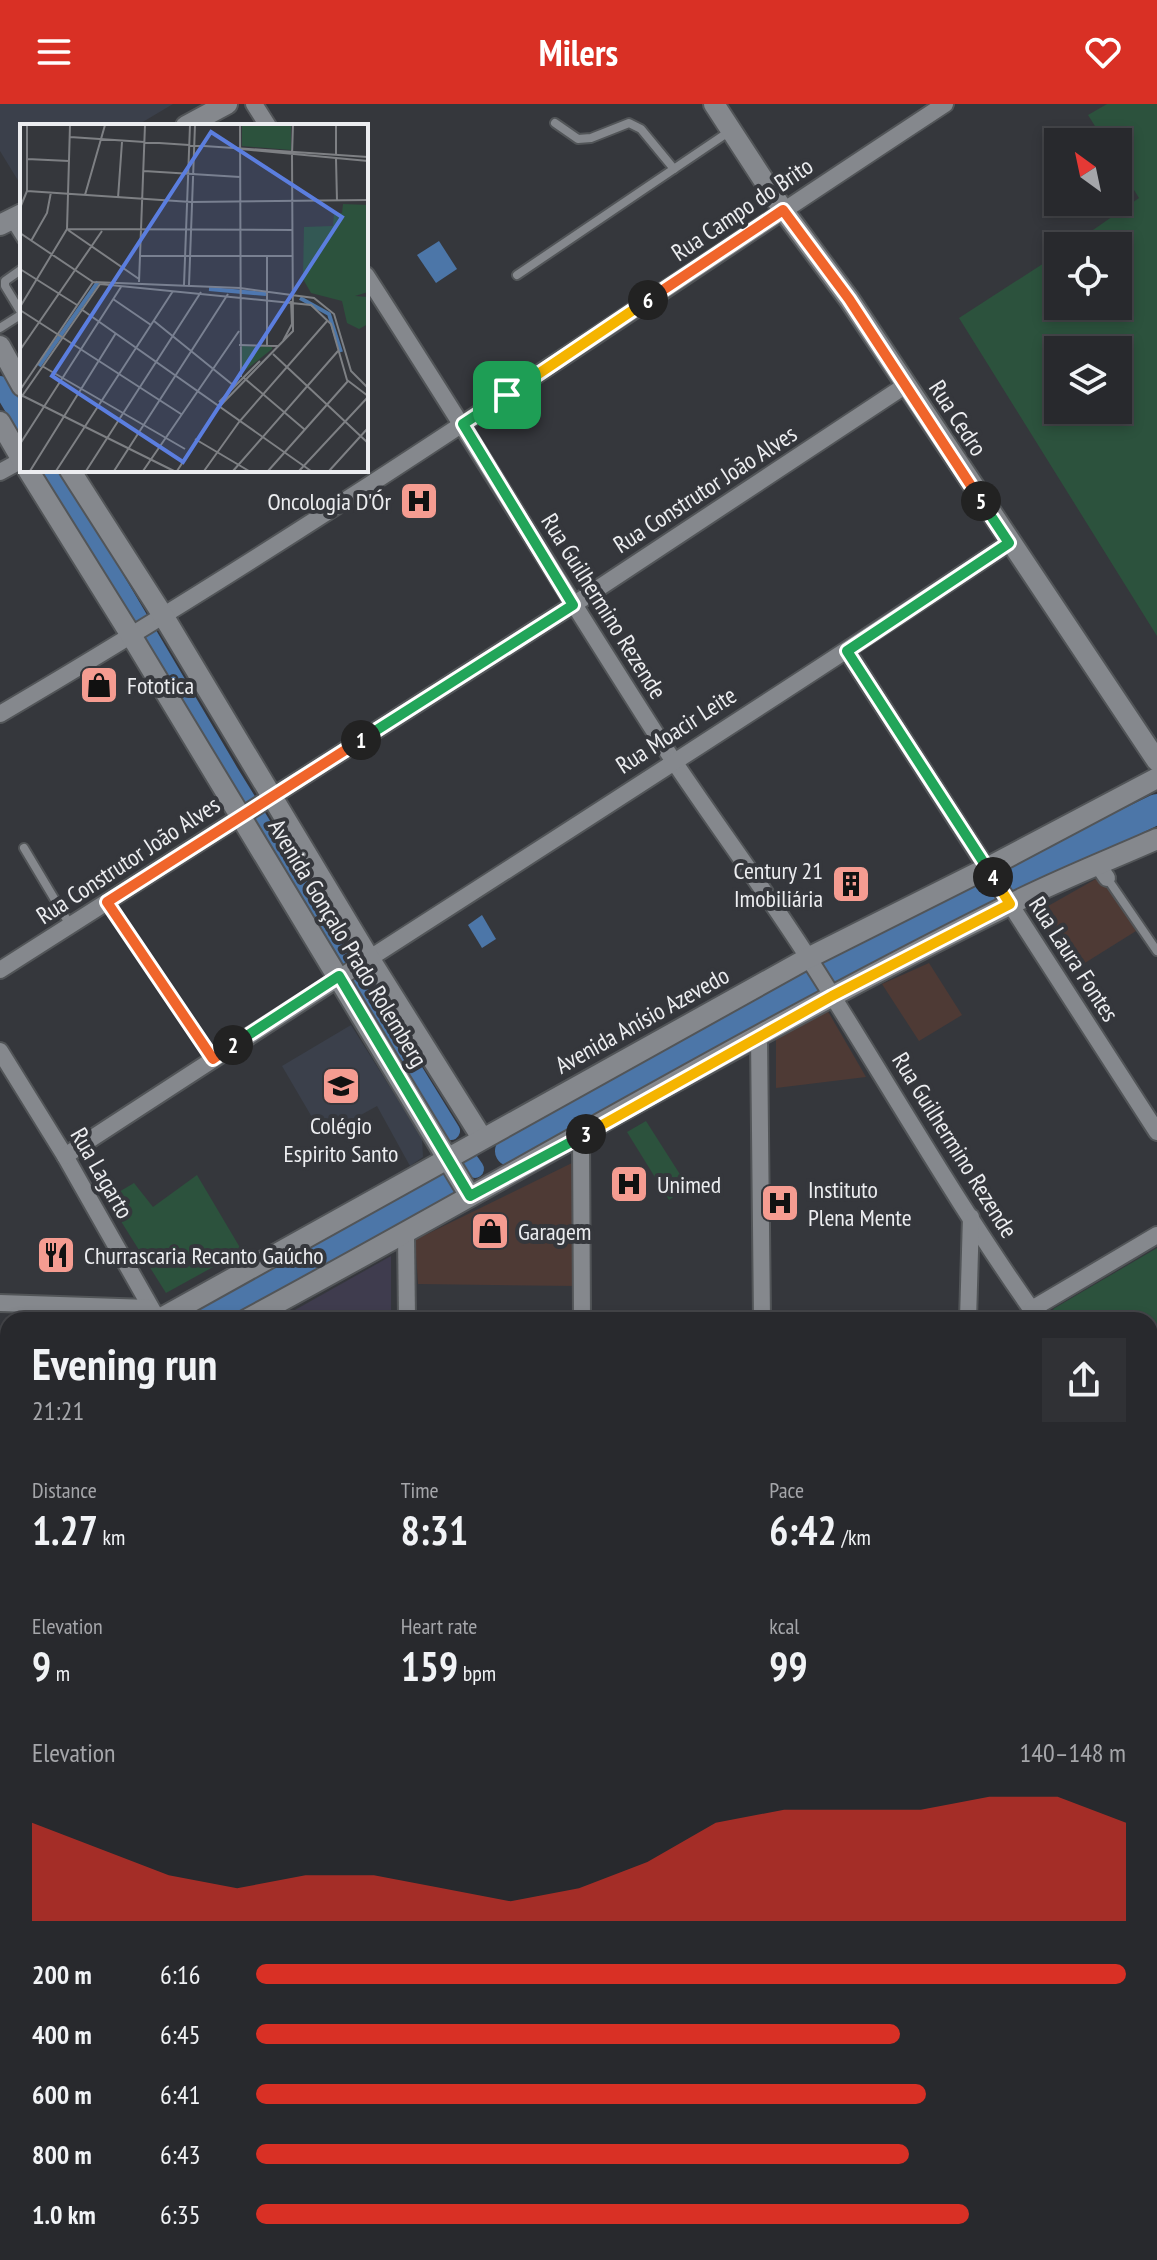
<!DOCTYPE html>
<html lang="en">
<head>
<meta charset="utf-8">
<style>
	:root { --surface:#28292d; --page:#303135; --text:#f1f3f6; --muted:#a5a6aa; --line:#444549; --accent:#d93025 }
	body { margin:0; font-family:"PT Sans Narrow",sans-serif; background:var(--page); color:var(--text); height:100vh; display:flex; flex-direction:column; font-size:30px; white-space:nowrap }
	* { box-sizing:border-box; margin:0 }
	p { font-size:26px; color:var(--muted) }
	.icon { flex:none; width:44px; height:44px; fill:none; stroke:currentColor; stroke-width:2; stroke-linecap:round; stroke-linejoin:round }
	.map { position:relative; flex:1; overflow:hidden }
	.panel { position:absolute; left:0px; top:1208px; width:1158px; height:948px; display:flex; flex-direction:column; background:var(--surface); border-radius:24px 24px 0 0; box-shadow:0 4px 12px #0003,0 0 0 2px var(--line) }
	.panel>* { flex:none }
	.needle { width:52px; rotate:327deg }
	.buttons { position:absolute; left:1044px; top:24px; display:grid; gap:16px }
	.buttons a { display:grid; place-items:center; width:88px; height:88px; border-radius:0px; background:var(--surface); box-shadow:0 4px 12px #0003,0 0 0 2px var(--line); font-size:40px }
	.pin { position:absolute; display:grid; place-items:center; width:68px; height:68px; color:#fff; margin:-34px; border-radius:16px; box-shadow:0 4px 12px #0006 }
	.km { position:absolute; width:40px; height:40px; margin:-20px; border-radius:50%; background:#222; color:#fff; font-size:22px; line-height:40px; text-align:center }
	.round { display:grid; place-items:center; flex:none; width:84px; height:84px; border-radius:0px; background:var(--page) }
	.head { display:flex; align-items:center; justify-content:space-between; height:136px; padding:0 32px }
	h1 { font-size:44px; font-weight:700; line-height:60px }
	.metrics { display:grid; grid-template-columns:repeat(3,1fr); gap:12px; height:136px; padding:8px 32px }
	.metrics div { display:grid; align-content:center }
	.metrics b { font-size:40px; font-weight:700 }
	.metrics small { font-size:22px; font-weight:400 }
	.metrics p { font-size:22px }
	.chart { height:224px; padding:16px 32px }
	.chart p { display:flex; justify-content:space-between }
	.chart svg { width:100%; height:144px; margin-top:8px; fill:var(--accent); opacity:.7 }
	ul { padding:0 32px; list-style:none; font-size:26px }
	li { display:grid; grid-template-columns:128px 96px 1fr; align-items:center; height:60px }
	li i { height:20px; border-radius:10px; background:var(--accent) }
	header { display:flex; justify-content:space-between; align-items:center; height:104px; padding:0 32px; background:var(--accent); color:#fff; font-size:36px; font-weight:700 }
	.map>svg:first-child { display:block }
	.commercial { fill:#4e3a35 }
	.built { fill:#3b404b }
	.medical { fill:#3f3c4e }
	.green { fill:#2c523d; fill-rule:evenodd }
	.water { fill:#4c76a8 }
	.lines { fill:none; stroke-linecap:round; stroke-linejoin:round }
	.canal { stroke:#4c76a8; stroke-width:18 }
	.river { stroke:#4c76a8; stroke-width:30 }
	.service-casing { stroke:#525558; stroke-width:12 }
	.minor-casing { stroke:#525558; stroke-width:20 }
	.tertiary-casing { stroke:#525558; stroke-width:24 }
	.service { stroke:#85888d; stroke-width:8 }
	.minor { stroke:#85888d; stroke-width:16 }
	.tertiary { stroke:#85888d; stroke-width:20 }
	.split-1-casing { stroke:#fff; stroke-width:16 }
	.split-2-casing { stroke:#fff; stroke-width:16 }
	.split-3-casing { stroke:#fff; stroke-width:16 }
	.split-4-casing { stroke:#fff; stroke-width:16 }
	.split-5-casing { stroke:#fff; stroke-width:16 }
	.split-6-casing { stroke:#fff; stroke-width:16 }
	.split-7-casing { stroke:#fff; stroke-width:16 }
	.split-1 { stroke:#22a559; stroke-width:10 }
	.split-2 { stroke:#f0652b; stroke-width:10 }
	.split-3 { stroke:#22a559; stroke-width:10 }
	.split-4 { stroke:#f5b400; stroke-width:10 }
	.split-5 { stroke:#22a559; stroke-width:10 }
	.split-6 { stroke:#f0652b; stroke-width:10 }
	.split-7 { stroke:#f5b400; stroke-width:10 }
	.labels { text-anchor:middle; dominant-baseline:central; stroke-width:8; stroke-linejoin:round; paint-order:stroke }
	.street-label { font-size:24px; fill:#ecedf0; stroke:#35373c }
	.poi-label { font-size:24px; fill:#ecedf0; stroke:#35373c; text-anchor:start }
	.inset-river { fill:none; stroke:#4c76a8; stroke-width:4 }
	.inset-road { fill:none; stroke:#7e8084; stroke-width:2 }
	.view { fill:#5b7edf; fill-opacity:0.15; stroke:#5b7edf; stroke-width:4 }
	.inset-edge { fill:none; stroke:#ecedf0; stroke-width:4 }
</style>
</head>
<body>
<header><svg class="icon" aria-label="menu" viewBox="0 0 24 24"><path d="M4 6h16M4 12h16M4 18h16"/></svg>Milers<svg class="icon" aria-label="heart" viewBox="0 0 24 24"><path d="M12 20l-8-8c-3-5 5-10 8-4 3-6 11-1 8 4z"/></svg></header>
<div class="map">
<svg width="1157" height="2156" viewBox="0 0 1157 2156">
	<rect width="100%" height="100%" fill="#35373c"/>
	<g class="commercial">
		<path d="M1101,772L1136,827L1072,867L1034,810Z"/>
		<path d="M929,859L962,911L919,937L882,880Z"/>
		<path d="M826,904L866,973L776,984V936Z"/>
		<path d="M572,1059L577,1182L418,1180L415,1136Z"/>
		<path d="M8,2042V2109L0,2110V2043Z"/>
	</g>
	<g class="built">
		<path d="M0,0H173L136,22H22V83L0,47Z"/>
		<path d="M351,921L422,1034L423,1053L410,1062L377,1002L323,1032L282,962Z"/>
		<rect x="418" y="2148" width="98" height="8"/>
		<rect x="957" y="2148" width="99" height="8"/>
	</g>
	<path class="medical" d="M391,1152V1216H277Z"/>
	<g class="green">
		<path d="M1107,0H1157V532L959,214L1058,150V202H1118V142H1070L1139,94L1118,60V38H1105L1088,11ZM1058,246H1118V306H1058Z"/>
		<path d="M646,1017L688,1083L669,1096L627,1028Z"/>
		<path d="M197,1071L242,1147L166,1189L107,1095L134,1079L153,1103Z"/>
		<path d="M1157,1144V1363L1150,1352V1216H1060L1053,1205Z"/>
	</g>
	<g class="water">
		<path d="M439,137L457,165L436,179L417,151Z"/>
		<path d="M482,811L496,835L482,844L468,821Z"/>
	</g>
	<g class="lines">
		<g class="canal">
			<path d="M0,281L22,318"/>
			<path d="M51,366L230,669L451,1027"/>
			<path d="M468,1055L475,1065"/>
		</g>
		<g class="river">
			<path d="M510,1047L728,922L953,804L1157,705"/>
			<path d="M205,1216L444,1083"/>
			<path d="M0,1331L8,1326"/>
		</g>
		<g class="service-casing">
			<g id="service">
				<path d="M555,19L578,35L591,34L629,19L641,25L674,65"/>
				<path d="M10,117L22,136"/>
				<path d="M517,171L730,27"/>
				<path d="M0,224L22,210L5,182V177L22,165"/>
				<path d="M24,744L70,821"/>
				<path d="M1107,774L1157,847"/>
				<path d="M108,798L213,955"/>
			</g>
		</g>
		<g class="minor-casing">
			<g id="minor">
				<path d="M254,0L268,22"/>
				<path d="M366,171C467,327 563,485 663,641C711,714 764,784 811,858C887,977 957,1101 1039,1216"/>
				<path d="M0,368L22,356"/>
				<path d="M847,547L1157,1028"/>
				<path d="M0,610C324,420 631,206 945,0"/>
				<path d="M1098,761L1107,774"/>
				<path d="M0,866L573,501L906,281"/>
				<path d="M759,933L762,1216"/>
				<path d="M0,947L65,1052L158,1216"/>
				<path d="M581,1032L582,1216"/>
				<path d="M65,1052C379,846 697,647 1009,439"/>
				<path d="M406,1130L407,1216"/>
				<path d="M0,1199L149,1204"/>
				<path d="M1032,1205L1157,1131"/>
				<path d="M968,1216L971,1113"/>
				<path d="M1150,1371L1157,1381"/>
				<path d="M0,1619L8,1620"/>
				<path d="M1150,1670L1157,1669"/>
				<path d="M0,1870H8"/>
				<path d="M1150,1971H1157"/>
				<path d="M0,2127L8,2126"/>
				<path d="M232,2148V2156"/>
				<path d="M584,2148V2156"/>
				<path d="M68,2156V2148"/>
				<path d="M406,2156V2148"/>
				<path d="M763,2156V2148"/>
				<path d="M944,2156V2148"/>
			</g>
		</g>
		<g class="tertiary-casing">
			<g id="tertiary">
				<path d="M714,0L783,106L849,195L1157,657"/>
				<path d="M186,22L227,0"/>
				<path d="M0,121L22,110"/>
				<path d="M0,242L22,282"/>
				<path d="M0,318L22,356"/>
				<path d="M28,366L132,533L470,1092"/>
				<path d="M70,366L164,513L369,854L482,1034"/>
				<path d="M158,1216L808,854L987,764L1157,674"/>
				<path d="M246,1216C500,1079 749,930 1007,802C1056,777 1107,757 1157,735"/>
				<path d="M0,1306L8,1302"/>
				<path d="M0,1352L8,1347"/>
				<path d="M1150,1539L1157,1481"/>
				<path d="M1150,1799L1157,1695"/>
				<path d="M1119,2148L1120,2156"/>
				<path d="M1145,2148V2156"/>
			</g>
		</g>
		<use href="#service" class="service"/>
		<use href="#minor" class="minor"/>
		<use href="#tertiary" class="tertiary"/>
	</g>
	<g class="lines">
		<g class="split-1-casing">
			<path id="split-1" d="M361,636L573,501L463,320L507,291"/>
		</g>
		<g class="split-2-casing">
			<path id="split-2" d="M233,941L213,955L107,798L361,636"/>
		</g>
		<g class="split-3-casing">
			<path id="split-3" d="M233,941L339,872L470,1092L586,1030"/>
		</g>
		<g class="split-4-casing">
			<path id="split-4" d="M586,1030L832,892L1010,800L993,773"/>
		</g>
		<g class="split-5-casing">
			<path id="split-5" d="M981,397L1009,439L847,547L993,773"/>
		</g>
		<g class="split-6-casing">
			<path id="split-6" d="M648,196L783,106L849,195L981,397"/>
		</g>
		<g class="split-7-casing">
			<path id="split-7" d="M507,291L648,196"/>
		</g>
		<use href="#split-1" class="split-1"/>
		<use href="#split-2" class="split-2"/>
		<use href="#split-3" class="split-3"/>
		<use href="#split-4" class="split-4"/>
		<use href="#split-5" class="split-5"/>
		<use href="#split-6" class="split-6"/>
		<use href="#split-7" class="split-7"/>
	</g>
	<defs>
		<g id="hospital-square" transform="scale(2)"><rect x="-9" y="-9" width="18" height="18" rx="4" fill="#f59c91" stroke="#35373c"/><path d="M-5-5h3v3.5h4V-5h3V5h-3V1.5h-4V5h-3Z" fill="#111"/></g>
		<g id="shop-square" transform="scale(2)"><rect x="-9" y="-9" width="18" height="18" rx="4" fill="#f59c91" stroke="#35373c"/><path d="M-5-2.5h2.3a2.7 3.5 0 0 1 5.4 0H5L5.5 6h-11ZM-1.5-2.5h3a1.5 2.3 0 0 0-3 0Z" fill="#111"/></g>
		<g id="building-square" transform="scale(2)"><rect x="-9" y="-9" width="18" height="18" rx="4" fill="#f59c91" stroke="#35373c"/><path d="M-4-6H4V6H1V3H-1V6H-4ZM-2.5-4.3h1.7v1.8h-1.7ZM.8-4.3h1.7v1.8H.8ZM-2.5-1h1.7V.8h-1.7ZM.8-1h1.7V.8H.8Z" fill="#111"/></g>
		<g id="school-square" transform="scale(2)"><rect x="-9" y="-9" width="18" height="18" rx="4" fill="#f59c91" stroke="#35373c"/><path d="M0-5L7-2L0 1L-7-2ZM-4 1L0 2.5L4 1V4Q0 6-4 4Z" fill="#111"/></g>
		<g id="restaurant-square" transform="scale(2)"><rect x="-9" y="-9" width="18" height="18" rx="4" fill="#f59c91" stroke="#35373c"/><path d="M-5-6h1v4h1v-4h1v4h1v-4h1v5L-1.5 .5V6h-2V.5L-5-1ZM5-6V6H3V1.5H1.5Q1.5-4 5-6Z" fill="#111"/></g>
	</defs>
	<g fill-rule="evenodd">
		<use href="#hospital-square" x="419" y="397"/>
		<use href="#shop-square" x="99" y="581"/>
		<use href="#building-square" x="851" y="780"/>
		<use href="#school-square" x="341" y="982"/>
		<use href="#hospital-square" x="629" y="1080"/>
		<use href="#hospital-square" x="780" y="1099"/>
		<use href="#shop-square" x="490" y="1127"/>
		<use href="#restaurant-square" x="56" y="1151"/>
	</g>
	<g class="labels">
		<g class="street-label">
			<text transform="translate(742 105) rotate(-34)">Rua Campo do Brito</text>
			<text transform="translate(958 314) rotate(57)">Rua Cedro</text>
			<text transform="translate(705 385) rotate(-33)">Rua Construtor João Alves</text>
			<text transform="translate(604 502) rotate(58)">Rua Guilhermino Rezende</text>
			<text transform="translate(676 626) rotate(-33)">Rua Moacir Leite</text>
			<text transform="translate(128 756) rotate(-33)">Rua Construtor João Alves</text>
			<text transform="translate(348 839) rotate(59)">Avenida Gonçalo Prado Rolemberg</text>
			<text transform="translate(1074 855) rotate(57)">Rua Laura Fontes</text>
			<text transform="translate(642 916) rotate(-29)">Avenida Anísio Azevedo</text>
			<text transform="translate(955 1041) rotate(58)">Rua Guilhermino Rezende</text>
			<text transform="translate(102 1069) rotate(60)">Rua Lagarto</text>
		</g>
		<g class="poi-label">
			<text x="391" y="397" text-anchor="end">Oncologia D'Ór</text>
			<text x="127" y="581">Fototica</text>
			<text x="823" y="766" text-anchor="end">Century 21<tspan x="823" dy="28">Imobiliária</tspan></text>
			<text x="341" y="1021" text-anchor="middle">Colégio<tspan x="341" dy="28">Espirito Santo</tspan></text>
			<text x="657" y="1080">Unimed</text>
			<text x="808" y="1085">Instituto<tspan x="808" dy="28">Plena Mente</tspan></text>
			<text x="518" y="1127">Garagem</text>
			<text x="84" y="1151">Churrascaria Recanto Gaúcho</text>
		</g>
	</g>
	<g transform="translate(20 20)">
		<rect width="348" height="348" fill="#35373c"/>
		<path d="M222,1H271V26L222,22ZM323,80L348,81V168L335,172L348,173V200L339,205L327,199L322,177L291,169L283,155L284,103L313,102L314,89H322ZM222,222L252,223V225L222,249Z" fill="#2c523d"/>
		<path class="inset-river" d="M189,165L246,170M280,174L309,190L321,228M19,242L78,158"/>
		<path class="inset-road" d="M220,1L221,253M316,1V30M50,13L348,33M221,25L348,37M272,31L273,1M7,35L49,37M316,35L317,77M124,47L220,53M7,67L171,78L348,76M65,71L85,1M98,74L102,18M0,84L7,67V1M47,105L273,106M47,105L50,1M48,106L119,155M0,109L73,158M11,117L27,89L31,68M121,132H273M0,145L57,181M73,158L220,164L294,174L314,190L331,247L348,264M119,158L125,1M164,161L170,1M169,161L175,1M93,175L131,201M0,183L47,105M61,185L291,347M0,186L161,290M134,197L213,261M263,217L272,200L271,177M219,221L258,222M247,222V132M0,226L82,107M253,230L348,319M22,242L165,325M224,254L284,305M0,266L73,158M1,271L154,347M0,275L80,160L291,181L311,200L327,256L348,272M199,278L240,237M175,315L229,347M0,320L101,163M10,347L96,209M36,347L153,167M66,347L181,168M94,347L208,170M123,347L219,207M157,347L199,283L273,207L272,31M184,347L219,298L308,196M213,347L318,227M248,347L328,257M279,347L348,273M309,347L348,304"/>
		<path class="view" d="M191,8L322,93L163,338L32,252Z"/>
		<rect width="348" height="348" class="inset-edge"/>
	</g>
</svg>
<div class="buttons">
<a><svg class="needle" viewBox="-14 -14 28 28"><path d="M0-13l5 13h-10z" fill="#e53935"/><path d="M0 13l5-13h-10z" fill="#a5a6aa"/></svg></a>
<a><svg class="icon" aria-label="locate" viewBox="0 0 24 24"><circle cx="12" cy="12" r="6"/><path d="M12 2v4M12 18v4M2 12h4M18 12h4"/></svg></a>
<a><svg class="icon" aria-label="layers" viewBox="0 0 24 24"><path d="M12 4l9 5-9 5-9-5zM3 14l9 5 9-5"/></svg></a>
</div>
<div class="pin" style="left:507px;top:291px;background:#1e9e55"><svg class="icon" aria-label="arrive" viewBox="0 0 24 24"><path d="M6 21V4h12l-3 4 3 4H6"/></svg></div>
<b class="km" style="left:361px;top:636px">1</b>
<b class="km" style="left:233px;top:941px">2</b>
<b class="km" style="left:586px;top:1030px">3</b>
<b class="km" style="left:993px;top:773px">4</b>
<b class="km" style="left:981px;top:397px">5</b>
<b class="km" style="left:648px;top:196px">6</b>
<section class="panel">
<div class="head"><div><h1>Evening run</h1><p>21:21</p></div><a class="round"><svg class="icon" aria-label="share" viewBox="0 0 24 24"><path d="M12 15V3M7 8l5-5 5 5M5 13v7h14v-7"/></svg></a></div>
<div class="metrics">
<div><p>Distance</p><b>1.27<small> km</small></b></div>
<div><p>Time</p><b>8:31</b></div>
<div><p>Pace</p><b>6:42<small> /km</small></b></div>
</div>
<div class="metrics">
<div><p>Elevation</p><b>9<small> m</small></b></div>
<div><p>Heart rate</p><b>159<small> bpm</small></b></div>
<div><p>kcal</p><b>99</b></div>
</div>
<div class="chart"><p><span>Elevation</span>140–148 m</p>
<svg viewBox="0 0 160 44" preserveAspectRatio="none"><path d="M0 44V14L10 22L20 30L30 34L40 30L50 30L60 34L70 38L80 34L90 26L100 14L110 10L120 10L130 10L140 6L150 6L160 14V44z"/></svg>
</div>
<ul>
<li><b>200 m</b>6:16<i style="width:100%"></i></li>
<li><b>400 m</b>6:45<i style="width:74%"></i></li>
<li><b>600 m</b>6:41<i style="width:77%"></i></li>
<li><b>800 m</b>6:43<i style="width:75%"></i></li>
<li><b>1.0 km</b>6:35<i style="width:82%"></i></li>
</ul>
</section>
</div>
</body>
</html>
